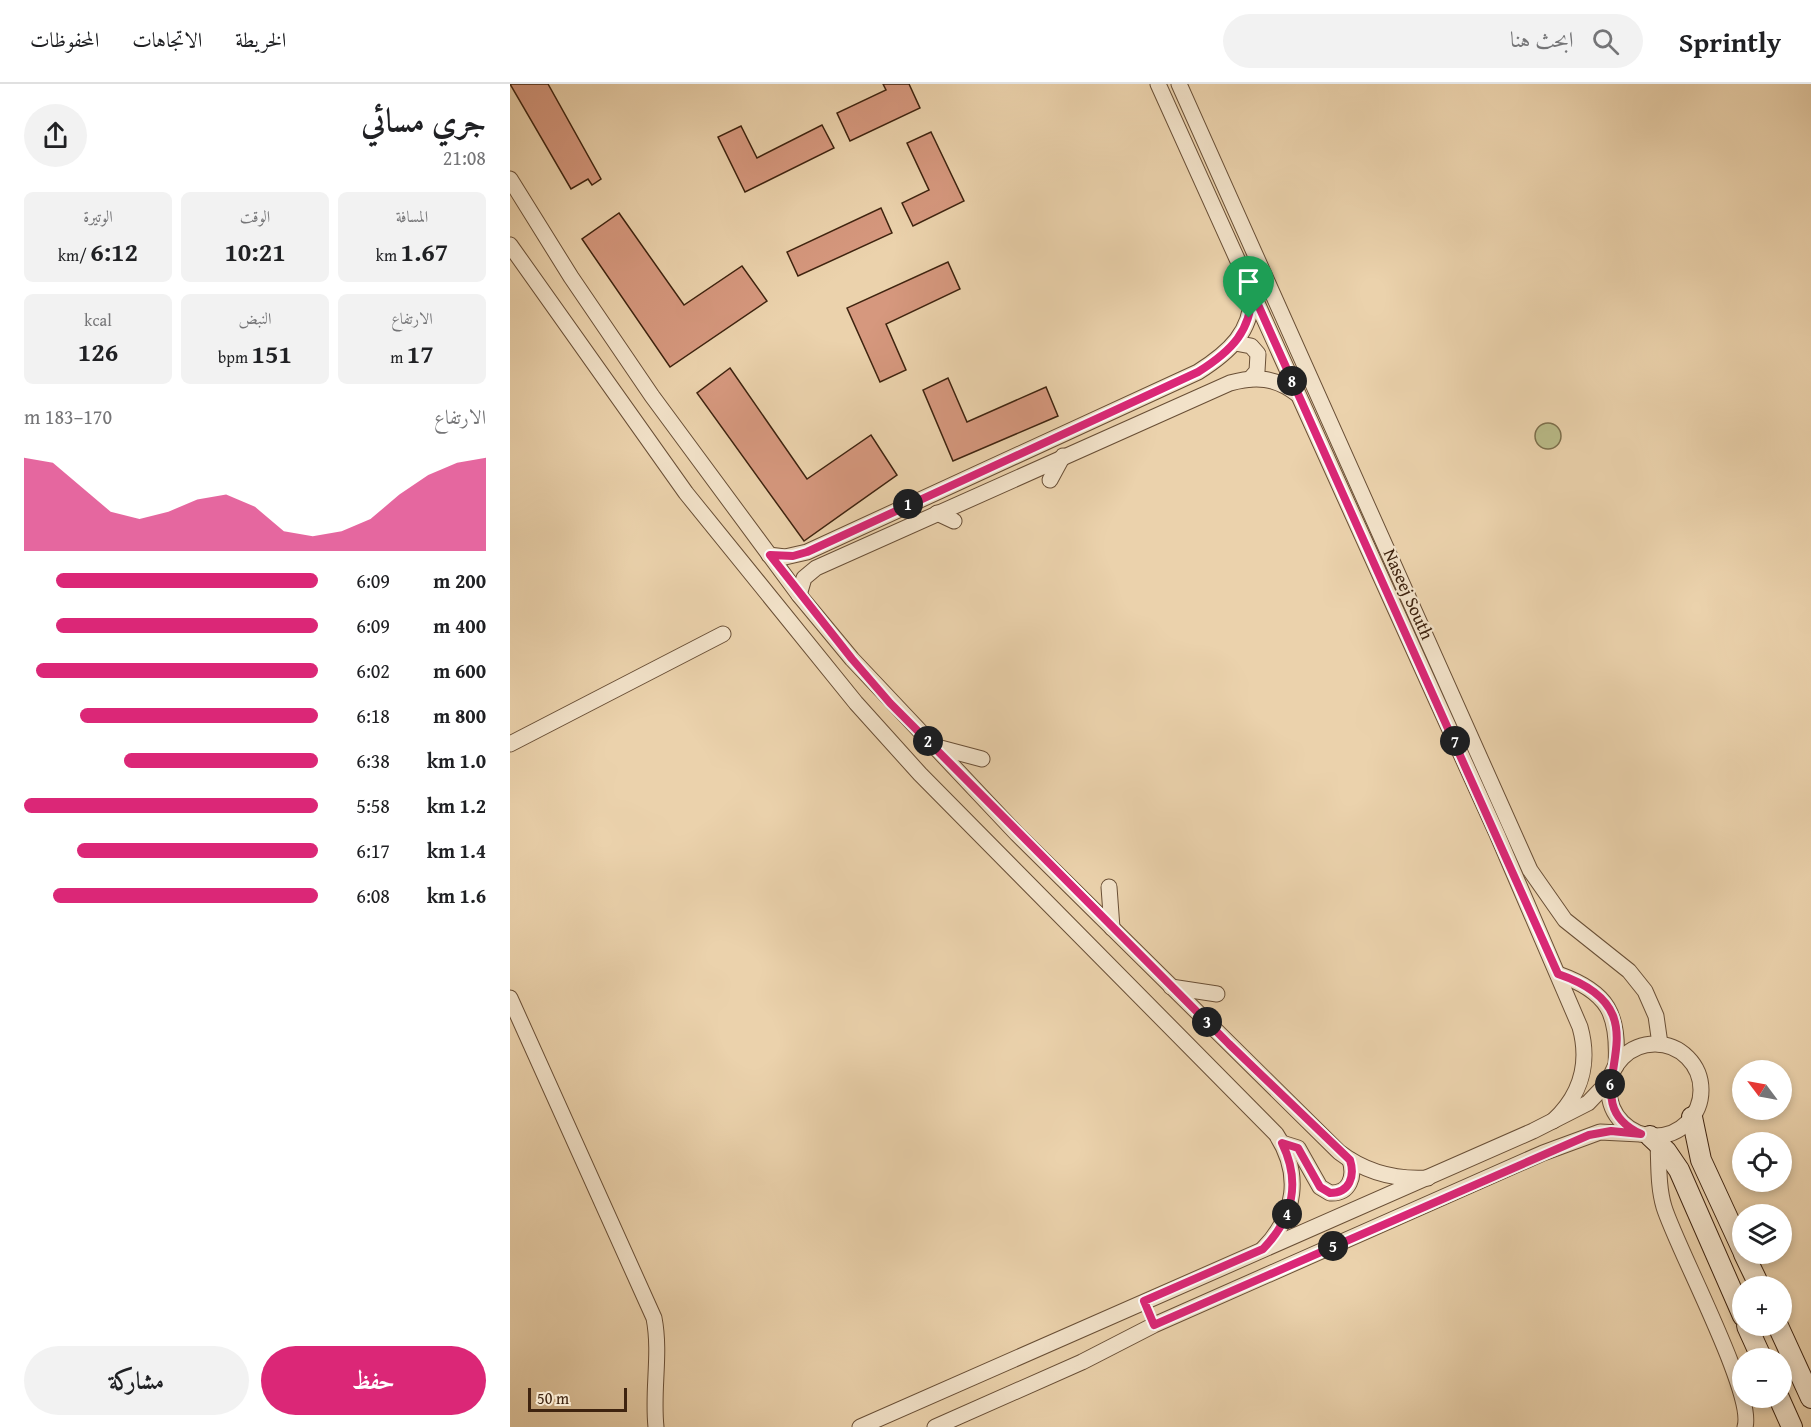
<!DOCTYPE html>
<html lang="ar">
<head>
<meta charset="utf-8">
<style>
	:root { --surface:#fff; --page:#f2f2f2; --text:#202124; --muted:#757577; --line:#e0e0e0; --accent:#db2777 }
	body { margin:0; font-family:"Gentium Book Plus",Amiri,serif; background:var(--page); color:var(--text); direction:rtl; height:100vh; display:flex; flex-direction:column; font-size:22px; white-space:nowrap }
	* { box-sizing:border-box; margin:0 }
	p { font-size:20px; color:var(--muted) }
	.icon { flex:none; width:33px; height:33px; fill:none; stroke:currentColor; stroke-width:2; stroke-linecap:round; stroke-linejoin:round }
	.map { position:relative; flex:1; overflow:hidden; direction:ltr }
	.side { display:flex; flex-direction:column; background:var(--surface); width:510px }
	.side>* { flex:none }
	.needle { width:39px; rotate:302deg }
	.tools { position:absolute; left:1222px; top:976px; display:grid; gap:12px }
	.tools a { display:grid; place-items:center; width:60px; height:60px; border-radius:50%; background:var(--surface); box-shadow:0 3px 9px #0003; font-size:30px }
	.scale { position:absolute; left:18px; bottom:15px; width:99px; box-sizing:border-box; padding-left:6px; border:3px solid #3e230f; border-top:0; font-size:16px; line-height:21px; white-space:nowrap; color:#3e230f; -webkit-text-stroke:4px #f2e2c9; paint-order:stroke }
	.pin { position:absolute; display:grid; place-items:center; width:51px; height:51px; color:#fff; margin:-62px -26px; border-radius:50% 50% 50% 0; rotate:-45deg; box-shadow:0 0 6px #0007 }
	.pin .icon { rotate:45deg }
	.km { position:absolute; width:30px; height:30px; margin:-15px; border-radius:50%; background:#222; color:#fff; font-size:16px; line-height:30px; text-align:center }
	.round { display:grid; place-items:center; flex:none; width:63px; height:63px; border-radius:32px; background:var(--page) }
	.summary { display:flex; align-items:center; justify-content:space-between; height:102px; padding:0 24px }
	h1 { font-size:33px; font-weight:700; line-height:45px }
	.stats { display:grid; grid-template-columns:repeat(3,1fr); gap:9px; height:102px; padding:6px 24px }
	.stats div { display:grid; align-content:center; border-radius:9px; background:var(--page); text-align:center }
	.stats b { font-size:26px; font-weight:700 }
	.stats small { font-size:16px; font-weight:400 }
	.stats p { font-size:16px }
	.chart { height:168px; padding:12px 24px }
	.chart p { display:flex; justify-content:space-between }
	.chart svg { width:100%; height:108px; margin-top:6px; fill:var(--accent); opacity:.7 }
	.action { display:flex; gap:12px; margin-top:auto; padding:12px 24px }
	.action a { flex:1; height:69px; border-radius:36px; background:var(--accent); color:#fff; font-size:24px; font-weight:700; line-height:69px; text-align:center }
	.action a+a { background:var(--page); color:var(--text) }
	ul { padding:0 24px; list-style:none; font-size:20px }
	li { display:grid; grid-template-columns:96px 72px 1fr; align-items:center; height:45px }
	li i { height:15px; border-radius:8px; background:var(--accent) }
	header { display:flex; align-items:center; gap:36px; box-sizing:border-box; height:84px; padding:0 30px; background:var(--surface); border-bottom:2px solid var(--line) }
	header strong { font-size:28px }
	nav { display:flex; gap:33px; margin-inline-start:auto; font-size:21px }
	.search { width:420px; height:54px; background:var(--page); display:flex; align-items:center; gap:15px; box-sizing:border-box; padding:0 21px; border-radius:33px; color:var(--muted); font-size:22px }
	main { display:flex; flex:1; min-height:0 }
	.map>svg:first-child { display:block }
	.green { fill:#b9bb88; stroke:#7c6f4c; stroke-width:1.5 }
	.building { fill:#d6987e; stroke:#3e230f; stroke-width:1.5 }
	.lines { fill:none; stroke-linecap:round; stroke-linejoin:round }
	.street-casing { stroke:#694f36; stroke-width:17 }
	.secondary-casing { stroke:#3e230f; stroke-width:22 }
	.street { stroke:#f2e2c9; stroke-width:15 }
	.secondary { stroke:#f2e2c9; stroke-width:20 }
	.route-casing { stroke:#fff; stroke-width:12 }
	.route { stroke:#db2777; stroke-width:8 }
	.labels { text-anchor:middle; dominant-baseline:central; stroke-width:4.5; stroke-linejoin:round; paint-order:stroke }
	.street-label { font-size:18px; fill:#3e230f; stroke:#f2e2c9 }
</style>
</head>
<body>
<header>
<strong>Sprintly</strong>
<div class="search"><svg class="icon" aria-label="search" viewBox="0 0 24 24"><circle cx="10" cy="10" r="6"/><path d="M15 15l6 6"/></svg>ابحث هنا</div>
<nav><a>الخريطة</a><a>الاتجاهات</a><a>المحفوظات</a></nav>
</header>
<main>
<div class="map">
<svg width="1301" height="1343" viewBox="0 0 1301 1343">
	<rect width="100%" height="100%" fill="#ebd2ac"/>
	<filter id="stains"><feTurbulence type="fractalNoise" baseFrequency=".00333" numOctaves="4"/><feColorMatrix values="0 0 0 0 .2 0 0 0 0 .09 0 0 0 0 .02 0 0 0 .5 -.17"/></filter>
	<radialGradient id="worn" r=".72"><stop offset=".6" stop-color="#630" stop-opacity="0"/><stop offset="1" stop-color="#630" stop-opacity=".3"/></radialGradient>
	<circle class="green" cx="1038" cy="352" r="13"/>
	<g class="building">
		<path d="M0,0H38L91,95L82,101L78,95L61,105Z"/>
		<path d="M373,0H399L410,24L340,57L327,29L376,6Z"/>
		<path d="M312,41L324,64L235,108L208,53L231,42L247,74Z"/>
		<path d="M421,48L454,117L403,142L392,119L419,106L397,59Z"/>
		<path d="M371,124L382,149L288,192L277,168Z"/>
		<path d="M109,129L174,221L232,182L257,217L160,283L72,155Z"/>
		<path d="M438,178L450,205L376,240L396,286L370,298L337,224Z"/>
		<path d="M220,284L297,395L361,351L387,391L294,457L187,309Z"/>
		<path d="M438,294L457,338L536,303L548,332L443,377L413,306Z"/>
	</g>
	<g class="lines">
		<g class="street-casing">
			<g id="street">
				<path d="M648,0L987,750L1070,943C1080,979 1071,1011 1043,1037"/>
				<path d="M669,0L1020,786L1055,836L1119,887L1135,907L1146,932L1150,960"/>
				<path d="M0,95L61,193L142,312L289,511L342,575L507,750L829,1068C855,1088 886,1096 918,1094"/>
				<path d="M0,161L176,409L346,619L410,690L766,1050C792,1090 786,1131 753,1165"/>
				<path d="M725,259L741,262L748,270L747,287L740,295"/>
				<path d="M540,396L553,372"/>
				<path d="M427,429L444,437"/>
				<path d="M259,471L275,473L297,468L688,288C718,269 744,247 741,208"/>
				<path d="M289,511L294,494L306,484L720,299C745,292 766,293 787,310"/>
				<path d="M0,660L213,550"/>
				<path d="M423,662L472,675"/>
				<path d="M599,803L602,844"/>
				<path d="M1048,890C1099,908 1109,930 1106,982"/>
				<path d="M661,903L707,910"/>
				<path d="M0,914L144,1234C151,1270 142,1306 146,1343"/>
				<circle cx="1145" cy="1006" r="46"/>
				<path d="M772,1059L788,1064L810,1103L820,1109C840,1110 845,1092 840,1076"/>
				<path d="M1148,1059C1149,1081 1148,1103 1154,1123C1167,1165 1245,1309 1235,1343"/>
				<path d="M350,1343L1023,1047L1078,1019L1100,996"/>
				<path d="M425,1343L572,1278L644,1241L1033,1069L1090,1048L1130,1050"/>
			</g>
		</g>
		<g class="secondary-casing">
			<g id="secondary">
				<path d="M1182,1033L1191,1076L1233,1167"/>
				<path d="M1140,1052L1156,1067L1169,1086L1233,1232"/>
				<path d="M1234,1170L1250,1203"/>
				<path d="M1237,1242L1252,1275"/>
				<path d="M1268,1242L1301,1314"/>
				<path d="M1269,1314L1282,1343"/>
			</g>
		</g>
		<use href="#street" class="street"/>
		<use href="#secondary" class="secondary"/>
	</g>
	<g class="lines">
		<g class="route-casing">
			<path id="route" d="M741,205L1048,890C1169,931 1052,1014 1131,1050L1101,1047L1079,1051L644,1241L634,1217L753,1165C783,1134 791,1098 772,1059L788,1064L810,1103L820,1109C840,1109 845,1092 840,1076L719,960L380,619L342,575L260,471L283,472L297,468L688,288C720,268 744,246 741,205Z"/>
		</g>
		<use href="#route" class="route"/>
	</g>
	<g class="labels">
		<g class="street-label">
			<text transform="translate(899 510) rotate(66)">Naseej South</text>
		</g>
	</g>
	<rect width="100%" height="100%" filter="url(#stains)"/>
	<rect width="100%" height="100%" fill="url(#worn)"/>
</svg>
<div class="tools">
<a><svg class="needle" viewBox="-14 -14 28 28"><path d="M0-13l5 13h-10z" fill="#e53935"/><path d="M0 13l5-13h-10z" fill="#757577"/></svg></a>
<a><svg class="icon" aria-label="locate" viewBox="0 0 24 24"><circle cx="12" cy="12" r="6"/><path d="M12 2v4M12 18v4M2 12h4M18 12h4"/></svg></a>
<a><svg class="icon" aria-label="layers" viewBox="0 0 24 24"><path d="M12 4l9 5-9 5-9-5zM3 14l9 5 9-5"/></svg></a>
<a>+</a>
<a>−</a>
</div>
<div class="scale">50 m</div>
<div class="pin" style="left:739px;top:234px;background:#1e9e55"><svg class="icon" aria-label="arrive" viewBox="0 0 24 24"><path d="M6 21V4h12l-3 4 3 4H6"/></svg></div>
<b class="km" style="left:398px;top:420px">1</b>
<b class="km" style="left:418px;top:657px">2</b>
<b class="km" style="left:697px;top:938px">3</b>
<b class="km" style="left:777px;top:1130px">4</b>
<b class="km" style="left:823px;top:1162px">5</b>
<b class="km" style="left:1100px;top:1000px">6</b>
<b class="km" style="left:945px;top:657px">7</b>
<b class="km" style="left:782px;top:297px">8</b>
</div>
<section class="side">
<div class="summary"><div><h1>جري مسائي</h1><p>21:08</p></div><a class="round"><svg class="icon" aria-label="share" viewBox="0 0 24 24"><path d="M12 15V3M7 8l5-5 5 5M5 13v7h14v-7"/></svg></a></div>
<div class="stats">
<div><p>المسافة</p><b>1.67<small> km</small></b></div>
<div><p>الوقت</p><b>10:21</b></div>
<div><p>الوتيرة</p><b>6:12<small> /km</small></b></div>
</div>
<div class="stats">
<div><p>الارتفاع</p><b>17<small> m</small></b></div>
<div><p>النبض</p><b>151<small> bpm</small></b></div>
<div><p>kcal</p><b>126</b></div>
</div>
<div class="chart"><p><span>الارتفاع</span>170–183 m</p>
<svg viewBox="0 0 160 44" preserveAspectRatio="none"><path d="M0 44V6L10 8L20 18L30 28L40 31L50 28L60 23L70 21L80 26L90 36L100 38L110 36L120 31L130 21L140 13L150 8L160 6V44z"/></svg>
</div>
<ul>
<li><b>200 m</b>6:09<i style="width:89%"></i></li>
<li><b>400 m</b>6:09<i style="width:89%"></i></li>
<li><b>600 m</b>6:02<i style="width:96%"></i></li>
<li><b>800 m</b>6:18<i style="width:81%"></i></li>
<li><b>1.0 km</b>6:38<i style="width:66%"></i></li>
<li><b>1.2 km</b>5:58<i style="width:100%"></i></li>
<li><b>1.4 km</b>6:17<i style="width:82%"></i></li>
<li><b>1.6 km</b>6:08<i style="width:90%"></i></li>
</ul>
<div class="action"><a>حفظ</a><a>مشاركة</a></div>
</section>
</main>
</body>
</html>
